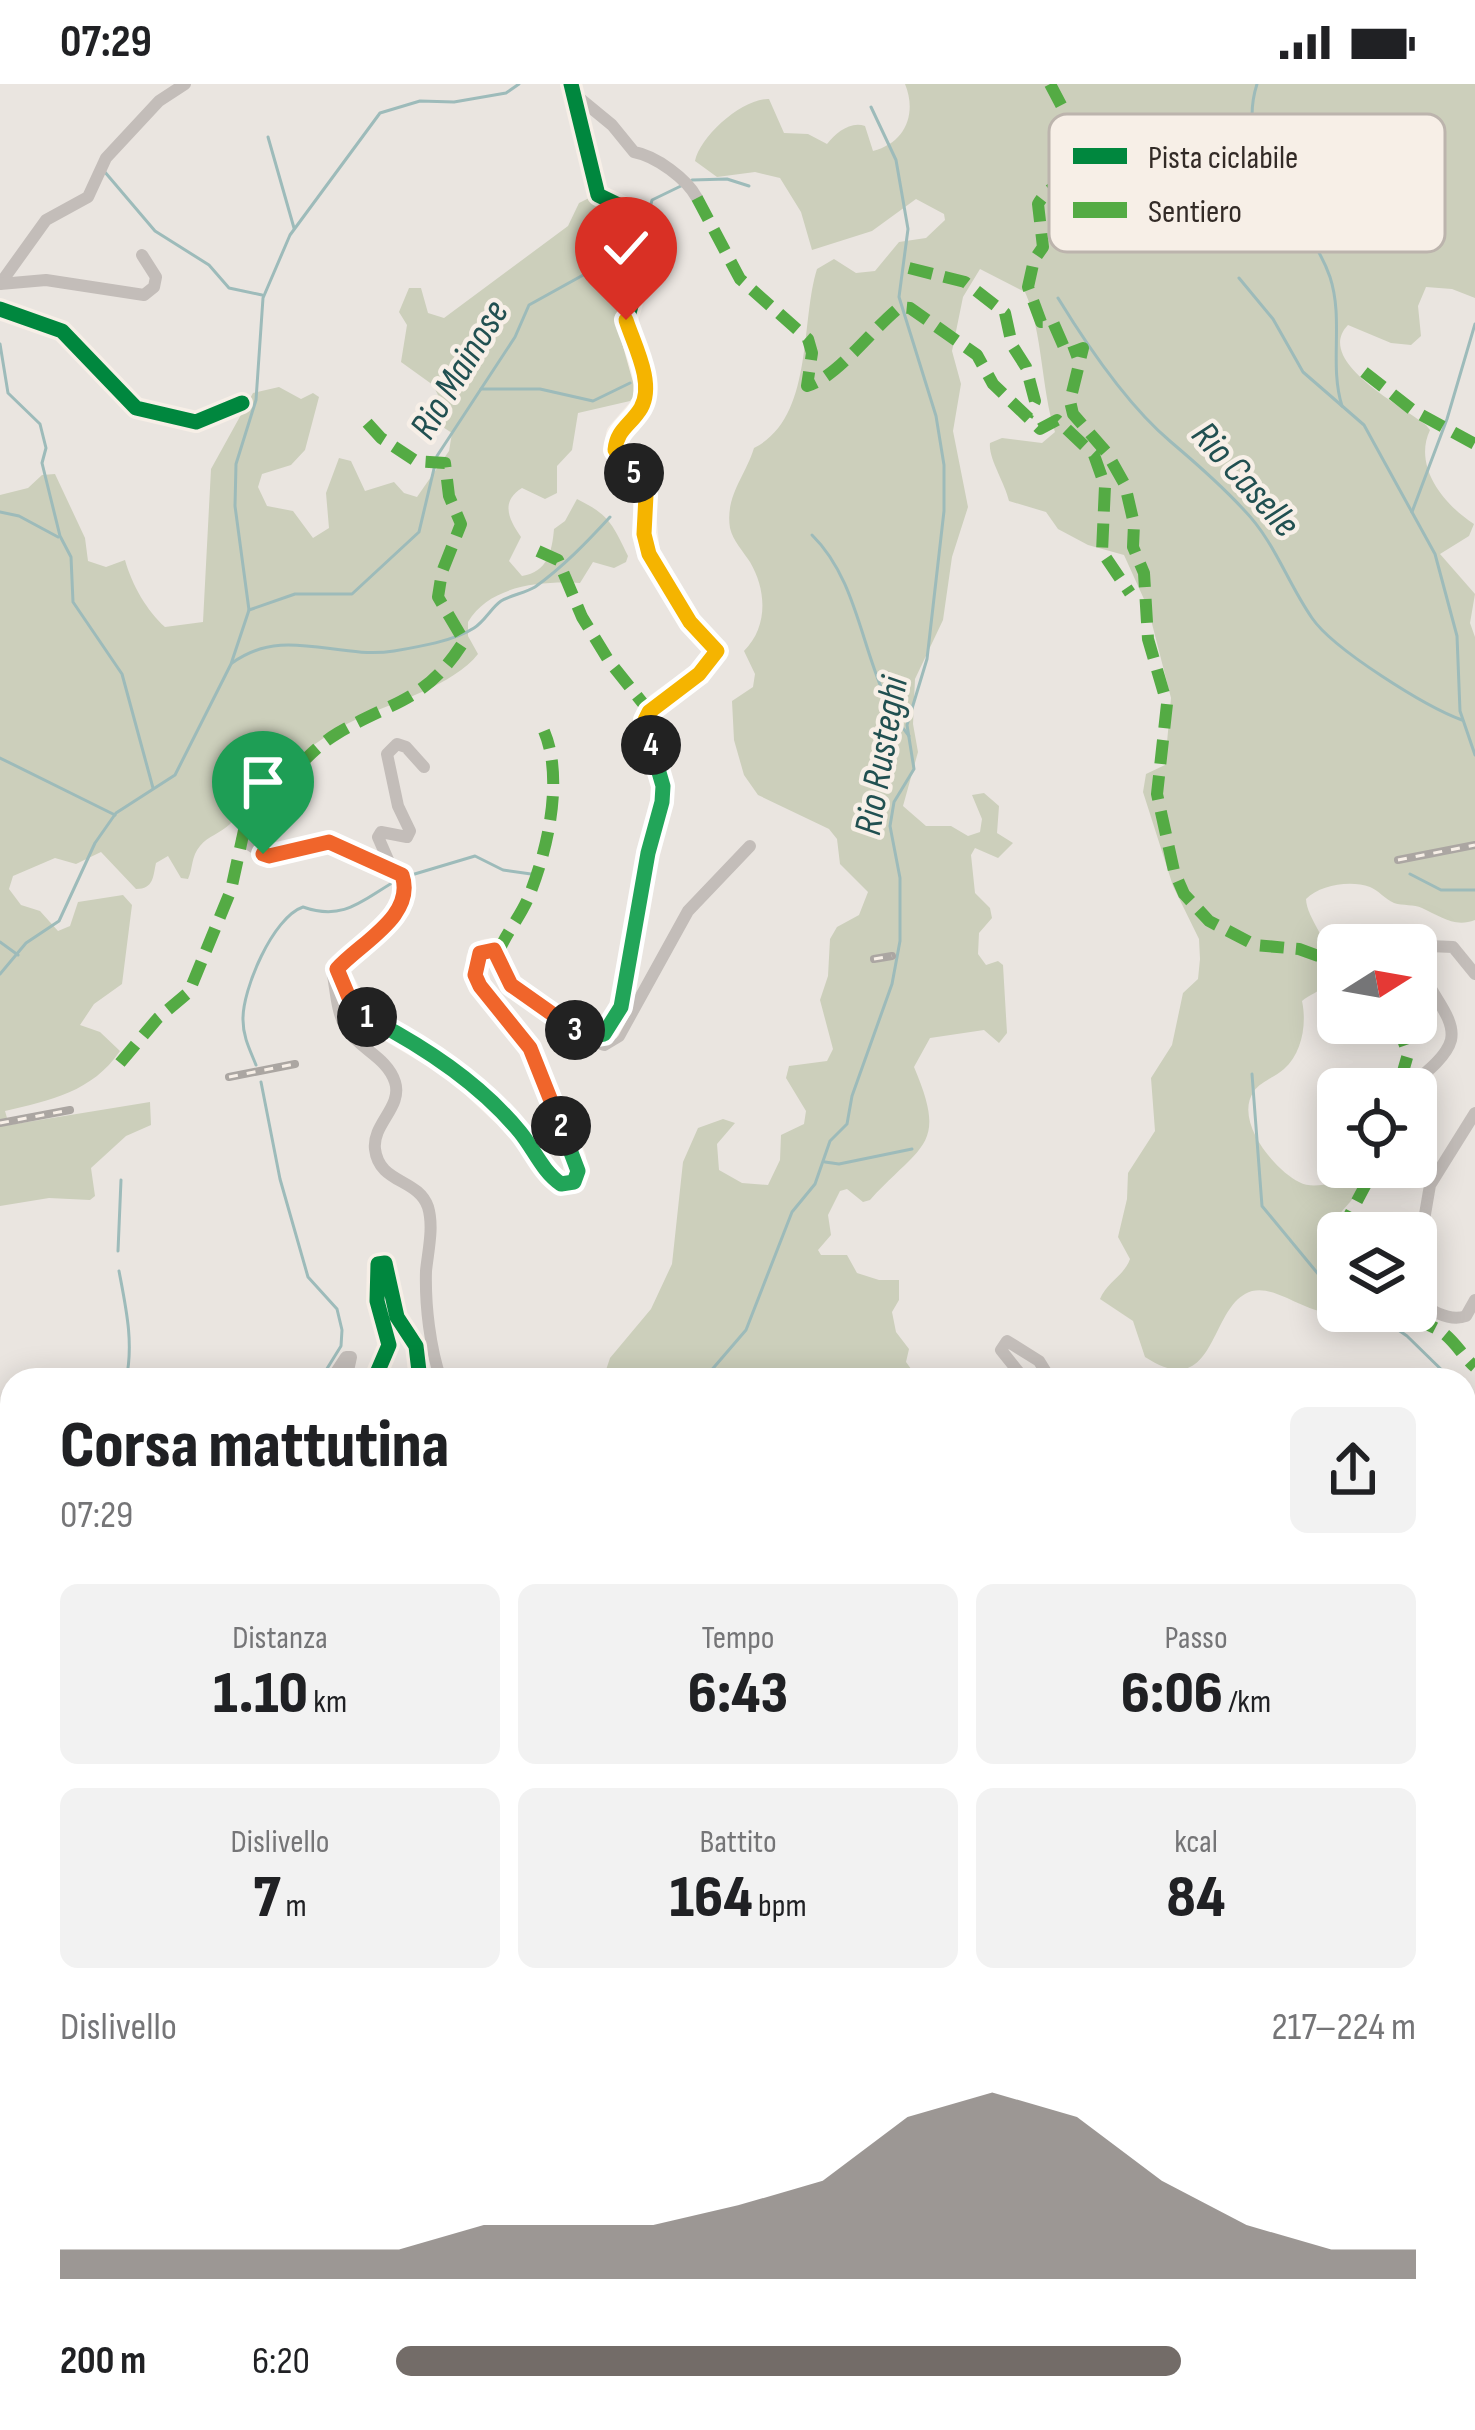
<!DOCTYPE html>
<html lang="it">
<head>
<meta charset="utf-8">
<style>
	:root { --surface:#fff; --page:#f2f2f2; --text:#202124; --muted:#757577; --accent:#736c68 }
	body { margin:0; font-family:"Sofia Sans Condensed",sans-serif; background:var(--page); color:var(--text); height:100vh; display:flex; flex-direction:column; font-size:45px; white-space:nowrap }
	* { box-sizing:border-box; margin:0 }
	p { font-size:39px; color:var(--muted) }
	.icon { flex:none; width:66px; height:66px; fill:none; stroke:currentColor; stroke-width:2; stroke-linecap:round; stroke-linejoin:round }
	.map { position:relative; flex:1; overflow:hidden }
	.panel { position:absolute; left:0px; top:1284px; width:1476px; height:1062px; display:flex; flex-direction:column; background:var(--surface); border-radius:36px 36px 0 0; box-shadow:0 6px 30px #0003 }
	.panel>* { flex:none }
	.needle { width:78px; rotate:79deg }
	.fabs { position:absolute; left:1317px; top:840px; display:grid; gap:24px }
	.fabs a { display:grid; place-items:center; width:120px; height:120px; border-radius:18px; background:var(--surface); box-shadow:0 6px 30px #0003; font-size:60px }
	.pin { position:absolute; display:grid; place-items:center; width:102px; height:102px; color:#fff; margin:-123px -51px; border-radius:50% 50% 50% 0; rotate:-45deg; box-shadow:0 0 12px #0007 }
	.pin .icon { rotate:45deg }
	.km { position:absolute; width:60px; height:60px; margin:-30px; border-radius:50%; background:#222; color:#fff; font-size:33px; line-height:60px; text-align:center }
	.round { display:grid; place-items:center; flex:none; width:126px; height:126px; border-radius:18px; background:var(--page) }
	.headline { display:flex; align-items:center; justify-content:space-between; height:204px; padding:0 60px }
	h1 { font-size:66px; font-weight:800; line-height:90px }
	.figures { display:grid; grid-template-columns:repeat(3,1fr); gap:18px; height:204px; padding:12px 60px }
	.figures div { display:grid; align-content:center; border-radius:18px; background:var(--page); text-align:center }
	.figures b { font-size:60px; font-weight:800 }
	.figures small { font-size:33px; font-weight:400 }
	.figures p { font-size:33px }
	.chart { height:336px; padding:24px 60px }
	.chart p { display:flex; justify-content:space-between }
	.chart svg { width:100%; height:216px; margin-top:12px; fill:var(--accent); opacity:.7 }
	ul { padding:0 60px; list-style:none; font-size:39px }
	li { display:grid; grid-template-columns:192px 144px 1fr; align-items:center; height:90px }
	li i { height:30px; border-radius:15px; background:var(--accent) }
	.status { display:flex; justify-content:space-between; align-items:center; height:84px; padding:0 60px; background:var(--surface); direction:ltr }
	.status svg { height:33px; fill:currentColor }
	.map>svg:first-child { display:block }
	.green { fill:#cccfbb }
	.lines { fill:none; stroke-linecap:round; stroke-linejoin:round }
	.stream { stroke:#9dbbba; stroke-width:3 }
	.street { stroke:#c3bdb9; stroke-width:12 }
	.secondary { stroke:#b4aeaa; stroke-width:18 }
	.primary { stroke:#b2aca8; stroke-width:21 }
	.rail-casing { stroke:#aba6a2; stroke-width:8 }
	.rail { stroke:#f7efe7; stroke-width:3; stroke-dasharray:9; stroke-linecap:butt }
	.quiet { stroke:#54ab44; stroke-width:12; stroke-dasharray:24 12; stroke-linecap:butt }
	.cycleway-casing { stroke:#f7efe7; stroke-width:22 }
	.cycleway { stroke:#00873e; stroke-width:15 }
	.split-1-casing { stroke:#fff; stroke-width:24 }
	.split-2-casing { stroke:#fff; stroke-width:24 }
	.split-3-casing { stroke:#fff; stroke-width:24 }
	.split-4-casing { stroke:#fff; stroke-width:24 }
	.split-5-casing { stroke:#fff; stroke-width:24 }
	.split-6-casing { stroke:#fff; stroke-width:24 }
	.split-1 { stroke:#f0652b; stroke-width:15 }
	.split-2 { stroke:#22a559; stroke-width:15 }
	.split-3 { stroke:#f0652b; stroke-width:15 }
	.split-4 { stroke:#22a559; stroke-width:15 }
	.split-5 { stroke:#f5b400; stroke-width:15 }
	.split-6 { stroke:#f5b400; stroke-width:15 }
	.labels { text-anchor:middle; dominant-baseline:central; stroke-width:9; stroke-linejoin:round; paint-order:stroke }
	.water-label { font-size:39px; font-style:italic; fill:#215051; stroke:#f7efe7 }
	.key { fill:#f7efe7; stroke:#bcb4ad; stroke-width:3 }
	.key-label { font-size:33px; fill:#332b27 }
</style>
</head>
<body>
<div class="status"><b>07:29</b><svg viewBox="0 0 49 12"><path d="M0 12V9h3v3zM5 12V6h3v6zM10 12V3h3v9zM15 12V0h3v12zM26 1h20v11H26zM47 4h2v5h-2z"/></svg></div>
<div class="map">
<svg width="1475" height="2346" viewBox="0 0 1475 2346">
	<rect width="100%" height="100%" fill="#eae5e0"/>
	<g class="green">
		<path d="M905,0H1475V214L1452,205L1426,203L1418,222L1421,252L1411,261L1391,259L1348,241C1313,277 1404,323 1426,341L1430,346C1413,382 1443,420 1474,440L1469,452L1440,470L1475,510L1470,539L1475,553V836C1454,844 1440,832 1422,824C1414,820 1403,822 1394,819C1385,815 1378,806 1370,803C1350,796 1320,801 1306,815C1307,840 1345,871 1326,900C1321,907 1309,911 1302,917C1307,940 1302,969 1284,985C1275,993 1260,998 1254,1007C1233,1037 1275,1086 1299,1098C1320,1109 1342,1090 1362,1097C1357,1126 1291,1152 1338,1199V1227H1351C1311,1241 1275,1193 1245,1210C1209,1230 1214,1318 1145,1273L1133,1237L1100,1215C1107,1198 1124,1192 1130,1175L1118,1153L1127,1115L1128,1089L1155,1047L1151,994L1172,961L1183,909L1198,895L1200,875L1199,855L1173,802L1143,708L1146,690L1165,681L1171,614L1148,524L1124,471L1088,461L1058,445L1046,428L1009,417C1005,399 988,374 990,359L1002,354L1042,359L1055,348C1041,305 1043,248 1025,208L980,185L963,213L952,267L961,300L953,347L968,423L952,473L943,536L915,595L913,640L918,668L903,722L926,742H951L968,752L980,748L982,735L972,711L984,709L999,722L997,749L1013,759L998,774L975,764L971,771L975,809L990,824L992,834L979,849L978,870L986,881L998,877L1003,881L1007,949L999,959L984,946L930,954L914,983C948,1063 922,1059 870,1116L863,1118L847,1105L840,1107L828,1131L831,1151L818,1166L821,1171H847L857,1189L879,1196H899V1216L892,1228L896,1248L909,1265L906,1278L919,1296H882L874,1290L869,1296H609L606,1286L610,1274L651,1225L672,1180L683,1078L698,1044L723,1035L735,1039L717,1060L719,1086L742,1099L768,1101L780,1076L781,1051L804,1040L806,1027L786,994L789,982L827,977L833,965L820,916L828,892L830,855L837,843L859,831L868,808L840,780L837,755L829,745L758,711L744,691L734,656L732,617L753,603L755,590L744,567C768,543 767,507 750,478C743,467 733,457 730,444C725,412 745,393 754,364C814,334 800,239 817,185L834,175L856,189L875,187L899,158L926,154L945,136L944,130L916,115L872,147L812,166L801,128L780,94L755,88L717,93L695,77C700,52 743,14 769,15L784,49L808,50L827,60C836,49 850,37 865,42L873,67C906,59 917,29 905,0Z"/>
		<path d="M591,113L606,126L631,133L633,140L625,151L634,161L646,157L618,236L638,308L630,317L578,329L572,366L557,382V409L545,415L522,404C499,418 510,437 521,453L509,477L522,492C548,488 552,467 554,445L565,437L577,415C609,431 612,439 628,472L626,478L614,484L593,478L580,499C541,497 490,501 468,538V552L478,570C454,601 394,618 357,635C306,659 268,700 230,740C221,749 208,752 200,762C191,772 193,785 188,795L181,794L168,772L156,779C153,792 154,805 136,805L101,768L76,780L55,774L13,792L9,805L21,821L40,827L58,847L70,842L78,818L123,811L132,821L122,900L94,920L80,941L100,948L120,967C92,1008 51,1016 5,1027L9,1041L150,1018L151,1041L126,1052L91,1084L95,1112L90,1116L49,1114L0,1122V411L28,404L42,391L55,390L85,454L88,477L106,483L125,476C132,501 147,527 165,543L203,538L211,385L253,309L279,303L301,315L313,309L319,313L305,366L291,381L262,390L258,403L267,422L293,427L313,454L329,444L326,409L339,374L351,377L365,407L394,398L404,409L417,413L449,367L452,349L432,336L439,313L433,301L401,278L407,241L399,228L409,204H421L428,229L444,234L568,142L579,119Z"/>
		<path d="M0,1763L12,1770V2334H55L0,2343V2150H4L6,2117L0,2110Z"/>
		<path d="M58,2334H566L557,2346H65Z"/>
		<path d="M667,2334H901L903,2346H683Z"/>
	</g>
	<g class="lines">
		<g class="stream">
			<path d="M1257,0C1232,78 1307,127 1330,193C1344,236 1329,281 1342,322"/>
			<path d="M268,53L294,144"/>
			<path d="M104,87L155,147L209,181L229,204L262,211"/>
			<path d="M692,96L727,95L749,102"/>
			<path d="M648,132L652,116L683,101"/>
			<path d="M1239,194L1273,235L1303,288L1364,341L1435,470L1457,552L1460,627L1475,671"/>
			<path d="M1058,214C1088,263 1127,321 1171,358C1197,380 1221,401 1244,426C1275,458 1287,498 1312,534C1333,565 1426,623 1462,636"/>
			<path d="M0,260L8,309L40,340L46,364L42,379L60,452L71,473L73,518L122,590L153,704"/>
			<path d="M481,305H540L593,317L630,299"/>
			<path d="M0,428L19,432L58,453"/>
			<path d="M1412,428L1447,335L1475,240"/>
			<path d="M812,451C866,504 861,594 909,652"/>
			<path d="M249,526L235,422L236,380L256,316L263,214L290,151L380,29L420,17L454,18L506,9L519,0"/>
			<path d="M232,579C284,541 336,576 394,567C418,563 454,557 474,544C485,537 491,524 501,517C511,511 525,509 535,503C563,483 587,458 610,433"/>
			<path d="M0,674L115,731"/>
			<path d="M1410,790L1441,806H1475"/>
			<path d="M408,792L475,772L503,786L531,790"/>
			<path d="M0,858L18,871"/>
			<path d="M0,890L26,859L59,837L95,759L116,729L175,691L231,580L249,526L295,510H352L419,448L437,372L515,253L529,221L632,164L644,147"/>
			<path d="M256,981C250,966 243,953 243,936C242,906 273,833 303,823C346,838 364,814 399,795"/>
			<path d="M1252,990L1262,1122L1338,1214"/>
			<path d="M261,998L280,1095L308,1193L337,1225L342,1246L341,1262L320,1296"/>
			<path d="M825,1078L839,1080L912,1065"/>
			<path d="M118,1167L121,1096"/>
			<path d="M119,1187C126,1224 134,1259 126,1296"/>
			<path d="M1371,1227L1407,1252L1452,1296"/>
			<path d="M703,1296L746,1246L792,1128L815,1100L830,1057L847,1040L852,1012L892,900L900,857V794L890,742L894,718L914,685L907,641L927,575L944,427V381L936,332L899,213L908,145L896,76L871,23"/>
			<path d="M1464,1317L1475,1344"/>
			<path d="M1464,1486L1475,1462"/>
			<path d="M0,1966L12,1963"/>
			<path d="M0,2041L12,2022"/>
			<path d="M250,2346L266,2334"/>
			<path d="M471,2346V2334"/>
		</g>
		<g class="street">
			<path d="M578,13L612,41L634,68C656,72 687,95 697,114"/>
			<path d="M0,200L46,136L88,113L106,74L159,17L185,0"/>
			<path d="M0,200L46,196L144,211L154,203L156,193L142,171"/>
			<path d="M0,225L62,247L136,324L196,338L242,319"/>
			<path d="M242,756L269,773L329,758L377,783L398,788L405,798L390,840L372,850L333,891C336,908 337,929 346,944C359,965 387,973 395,998C403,1023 372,1040 375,1065C379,1100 418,1094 428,1123C434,1143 428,1167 426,1187C425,1221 430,1264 441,1296"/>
			<path d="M392,785L378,753L381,748L407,753L410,747L398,722L387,670L397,660L406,663L424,683"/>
			<path d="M337,885L361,930L454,985L519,1046L550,1092L561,1100L573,1098L575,1073L530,964L480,902L477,875L486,866L494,865L511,901L585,954L609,946L621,924L648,769L662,719L663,702L645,636L657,620L699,590L717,567L690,539L649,470L642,399L615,366L617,350L644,319L645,300L627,236L652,147L637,130L598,111L571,0"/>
			<path d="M587,954L604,961L619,952L688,827L750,762"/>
			<path d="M1406,1005C1420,993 1446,975 1451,956C1458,924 1402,890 1429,862L1453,863L1475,890"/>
			<path d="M1416,1183L1430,1101L1475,1029"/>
			<path d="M1416,1212C1425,1226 1450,1238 1466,1232L1475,1216"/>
			<path d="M331,1296L346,1273H351L346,1296"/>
			<path d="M374,1296L389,1261L377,1217L378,1180L385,1179L397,1233L416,1262L420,1296"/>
			<path d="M1025,1296L1001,1266L1007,1257L1039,1277L1047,1290L1078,1292"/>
			<path d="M1464,1363L1475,1364"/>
			<path d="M1464,1675L1475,1671"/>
			<path d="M0,1688L12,1691"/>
			<path d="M1464,1807L1475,1819"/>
			<path d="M1464,1858L1475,1849"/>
			<path d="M678,2334L735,2346"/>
			<path d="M648,2336L669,2346"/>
			<path d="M622,2346L651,2334"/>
			<path d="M1165,2346L1174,2334"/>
			<path d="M1211,2346L1216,2340L1223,2346"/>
		</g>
		<g class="secondary">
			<path d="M1464,1579L1475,1577"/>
			<path d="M0,1723L12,1733"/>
			<path d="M1464,2141L1475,2138"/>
		</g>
		<g class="primary">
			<path d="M0,1508L12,1510"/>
			<path d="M1464,1919L1475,1915"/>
		</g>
		<g class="rail-casing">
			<g id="rail">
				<path d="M1398,776L1475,761"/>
				<path d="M874,875L892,872"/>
				<path d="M229,993L295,980"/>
				<path d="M0,1039L70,1026"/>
				<path d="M0,1748L12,1755"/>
				<path d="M1464,1985L1475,1979"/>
			</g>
		</g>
		<use href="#rail" class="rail"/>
		<g class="quiet">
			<path d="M1050,0L1087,70C1078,95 1051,97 1038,120L1043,163L1034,176L1028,203L1041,238H1053L1067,270L1083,264L1070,317L1073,330L1107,369L1125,401L1134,440L1133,463L1144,489L1148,555L1167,620L1157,710L1174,787L1184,810L1209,837L1255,861L1299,865L1338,879"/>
			<path d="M697,114L740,195L808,255L812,269L807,302C838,293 872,245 900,223L910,224L977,271L993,300L1040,345L1057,336L1094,371L1105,402L1102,468L1130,509"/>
			<path d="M909,184L965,198L1005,229L1012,261L1026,283L1035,317L1027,332"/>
			<path d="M1364,288L1414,327L1475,360"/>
			<path d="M538,467L558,476L582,533L609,577L649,627"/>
			<path d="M498,869C506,849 521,832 529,812C548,765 564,694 544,647"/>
			<path d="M1397,939L1408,970L1398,1005"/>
			<path d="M120,979L158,934L189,908L231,806L248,728C255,716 266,714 276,705C297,685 313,664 338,649C394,616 426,618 464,557L438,513L442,488L461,440L449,412L445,379L416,377L381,354L360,331"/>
			<path d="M1340,1149L1375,1083"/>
			<path d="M1378,1227C1396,1237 1416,1235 1433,1243C1453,1252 1460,1270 1475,1283"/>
		</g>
		<g class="cycleway-casing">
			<g id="cycleway">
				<path d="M0,225L62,247L136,324L196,338L242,319"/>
				<path d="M337,885L361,930L454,985L519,1046L550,1092L561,1100L573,1098L575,1073L530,964L480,902L477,875L486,866L494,865L511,901L585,954L609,946L621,924L648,769L662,719L663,702L645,636L657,620L699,590L717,567L690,539L649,470L642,399L615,366L617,350L644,319L645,300L627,236L652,147L637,130L598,111L571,0"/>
				<path d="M374,1296L389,1261L377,1217L378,1180L385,1179L397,1233L416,1262L420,1296"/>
			</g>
		</g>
		<use href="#cycleway" class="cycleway"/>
	</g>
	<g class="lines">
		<g class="split-1-casing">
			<path id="split-1" d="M263,770L269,772L329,758L402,791C416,832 360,859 337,885L350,916L367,933"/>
		</g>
		<g class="split-2-casing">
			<path id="split-2" d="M367,933C423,962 479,998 520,1048C534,1065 542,1087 561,1100L574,1098L578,1087L561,1042"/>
		</g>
		<g class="split-3-casing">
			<path id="split-3" d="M561,1042L530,964L480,902L475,891L480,869L494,866L511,901L575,946"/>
		</g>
		<g class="split-4-casing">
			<path id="split-4" d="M575,946L586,953L604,950L621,923L648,769L662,718L663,702L651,661"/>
		</g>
		<g class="split-5-casing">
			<path id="split-5" d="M634,389L646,411L644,450L649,470L690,538L717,567L699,590L649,628L645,636L651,661"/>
		</g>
		<g class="split-6-casing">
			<path id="split-6" d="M626,236C634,261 655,299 641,324C631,341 617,345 615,366L634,389"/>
		</g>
		<use href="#split-1" class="split-1"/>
		<use href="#split-2" class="split-2"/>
		<use href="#split-3" class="split-3"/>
		<use href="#split-4" class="split-4"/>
		<use href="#split-5" class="split-5"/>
		<use href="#split-6" class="split-6"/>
	</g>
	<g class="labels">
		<g class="water-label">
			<text transform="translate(460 286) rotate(-59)">Rio Mainose</text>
			<text transform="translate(1245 396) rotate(48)">Rio Caselle</text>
			<text transform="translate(882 672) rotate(-80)">Rio Rusteghi</text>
		</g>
	</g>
	<rect x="1049" y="30" width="396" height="138" rx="18" class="key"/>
	<rect x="1073" y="64" width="54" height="16" fill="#00873e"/>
	<rect x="1073" y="118" width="54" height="16" fill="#54ab44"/>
	<g class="key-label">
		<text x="1148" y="84">Pista ciclabile</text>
		<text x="1148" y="138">Sentiero</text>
	</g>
</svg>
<div class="fabs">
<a><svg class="needle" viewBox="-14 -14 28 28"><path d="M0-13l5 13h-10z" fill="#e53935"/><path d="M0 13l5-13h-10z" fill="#757577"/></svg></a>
<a><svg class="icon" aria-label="locate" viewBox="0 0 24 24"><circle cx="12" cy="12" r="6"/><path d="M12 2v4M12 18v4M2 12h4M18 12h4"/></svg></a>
<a><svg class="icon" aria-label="layers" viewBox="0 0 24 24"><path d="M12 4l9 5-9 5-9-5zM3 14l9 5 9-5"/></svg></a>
</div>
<div class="pin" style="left:263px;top:770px;background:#1e9e55"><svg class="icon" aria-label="arrive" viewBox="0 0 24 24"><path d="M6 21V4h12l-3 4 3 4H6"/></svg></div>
<div class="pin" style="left:626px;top:236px;background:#d93025"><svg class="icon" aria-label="check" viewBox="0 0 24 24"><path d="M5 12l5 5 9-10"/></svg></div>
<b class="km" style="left:367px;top:933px">1</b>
<b class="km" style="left:561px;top:1042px">2</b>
<b class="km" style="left:575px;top:946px">3</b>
<b class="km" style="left:651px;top:661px">4</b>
<b class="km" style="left:634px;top:389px">5</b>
<section class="panel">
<div class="headline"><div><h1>Corsa mattutina</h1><p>07:29</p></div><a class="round"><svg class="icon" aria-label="share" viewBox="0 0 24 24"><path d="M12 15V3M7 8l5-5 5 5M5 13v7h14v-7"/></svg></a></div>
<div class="figures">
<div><p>Distanza</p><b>1.10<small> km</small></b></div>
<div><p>Tempo</p><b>6:43</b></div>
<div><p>Passo</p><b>6:06<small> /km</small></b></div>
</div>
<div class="figures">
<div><p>Dislivello</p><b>7<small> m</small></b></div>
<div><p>Battito</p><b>164<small> bpm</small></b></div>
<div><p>kcal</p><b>84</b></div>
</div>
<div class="chart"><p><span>Dislivello</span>217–224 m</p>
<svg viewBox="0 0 160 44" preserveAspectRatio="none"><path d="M0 44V38L10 38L20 38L30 38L40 38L50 33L60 33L70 33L80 29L90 24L100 11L110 6L120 11L130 24L140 33L150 38L160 38V44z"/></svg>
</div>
<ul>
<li><b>200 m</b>6:20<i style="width:77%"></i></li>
</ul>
</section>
</div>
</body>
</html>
